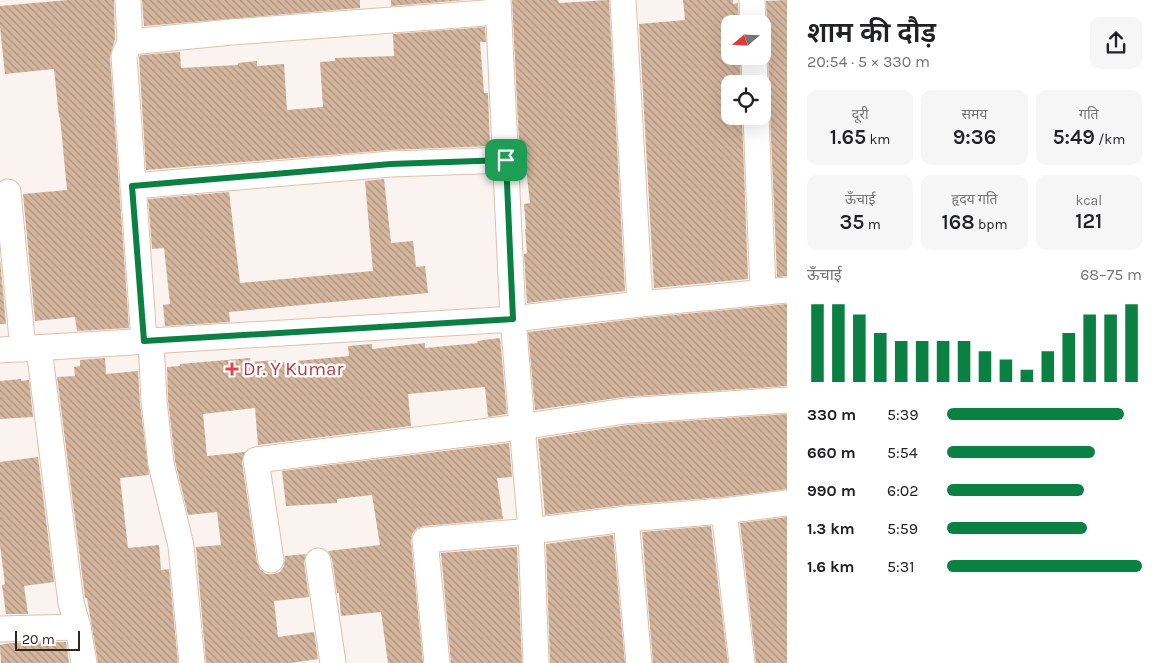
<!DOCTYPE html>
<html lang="hi">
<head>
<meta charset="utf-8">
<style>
	:root { --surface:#fff; --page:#f6f6f6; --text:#202124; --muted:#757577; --accent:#0b8043 }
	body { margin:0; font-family:Karla,"Noto Sans Devanagari",sans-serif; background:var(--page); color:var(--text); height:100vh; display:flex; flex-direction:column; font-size:19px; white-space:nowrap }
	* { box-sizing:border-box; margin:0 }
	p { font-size:16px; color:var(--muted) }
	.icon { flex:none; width:28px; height:28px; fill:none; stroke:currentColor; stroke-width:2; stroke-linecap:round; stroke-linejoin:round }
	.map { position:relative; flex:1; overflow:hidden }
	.panel { display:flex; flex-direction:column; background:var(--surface); width:375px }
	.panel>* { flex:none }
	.needle { width:32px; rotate:251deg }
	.controls { position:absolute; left:721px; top:15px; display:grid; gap:10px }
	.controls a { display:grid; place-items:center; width:50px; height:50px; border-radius:10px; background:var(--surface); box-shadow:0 5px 20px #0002; font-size:25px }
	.scale { position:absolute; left:15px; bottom:12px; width:65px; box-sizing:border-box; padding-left:5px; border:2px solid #32261d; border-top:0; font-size:14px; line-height:18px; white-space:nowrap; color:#32261d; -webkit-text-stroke:4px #fff; paint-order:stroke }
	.pin { position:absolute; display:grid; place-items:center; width:42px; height:42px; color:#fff; margin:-21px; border-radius:10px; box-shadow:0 2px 8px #0006 }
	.round { display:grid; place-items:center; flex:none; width:52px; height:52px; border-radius:10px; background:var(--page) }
	.summary { display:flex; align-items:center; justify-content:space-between; height:85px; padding:0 20px }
	h1 { font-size:28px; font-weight:600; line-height:38px }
	.figures { display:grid; grid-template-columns:repeat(3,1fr); gap:8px; height:85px; padding:5px 20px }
	.figures div { display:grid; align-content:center; border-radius:10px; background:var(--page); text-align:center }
	.figures b { font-size:21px; font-weight:600 }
	.figures small { font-size:14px; font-weight:400 }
	.figures p { font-size:14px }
	.chart { height:140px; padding:10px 20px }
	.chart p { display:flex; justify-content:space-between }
	.chart svg { width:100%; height:90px; margin-top:5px; stroke:var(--accent); stroke-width:6 }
	ul { padding:0 20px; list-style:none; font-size:16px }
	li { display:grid; grid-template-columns:80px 60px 1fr; align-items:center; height:38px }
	li i { height:12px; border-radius:6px; background:var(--accent) }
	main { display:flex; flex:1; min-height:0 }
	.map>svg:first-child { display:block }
	.building { fill:url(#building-back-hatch) }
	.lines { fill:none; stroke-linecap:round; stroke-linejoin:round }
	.street-casing { stroke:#e1c0aa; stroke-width:27 }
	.street { stroke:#fff; stroke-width:25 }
	.route-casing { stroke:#fff; stroke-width:10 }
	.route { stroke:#0b8043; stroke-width:6 }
	.health-dot { fill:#e0444e; stroke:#fff; stroke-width:2 }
	.labels { text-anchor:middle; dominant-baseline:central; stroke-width:5; stroke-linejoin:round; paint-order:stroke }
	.health-label { font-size:19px; fill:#be3a42; stroke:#fff; text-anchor:start }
</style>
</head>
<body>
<main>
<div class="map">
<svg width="787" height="663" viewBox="0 0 787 663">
	<defs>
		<pattern id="building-back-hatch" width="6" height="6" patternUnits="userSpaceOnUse" patternTransform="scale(1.25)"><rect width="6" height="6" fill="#d4b59d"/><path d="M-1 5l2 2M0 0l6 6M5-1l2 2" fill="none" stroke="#ad937f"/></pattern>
	</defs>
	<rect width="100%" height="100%" fill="#faf3ef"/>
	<g class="building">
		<path d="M68,0H114L115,39L110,57L129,328L77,331L75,317L35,321L23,194L67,190L60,117H59L54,69L5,74L0,27V6Z"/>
		<path d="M142,0H360V8L144,26Z"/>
		<path d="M391,0H466L391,6Z"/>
		<path d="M512,0H558L559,3L609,0L625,291L527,303L524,254L527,253L525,229H526L524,204L530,203L523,143H519Z"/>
		<path d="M683,0H733V4L738,3L739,24H730V56H740L741,84H730V116H742L748,279L654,288L639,24L685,20Z"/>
		<path d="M787,0V276L777,277L770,115L768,109L762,103V96L767,91L769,84L768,55L766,49L762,45V34L766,30L767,24L766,1Z"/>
		<path d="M485,27L486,42H480L484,93H488L490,146L390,150L146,170L139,58L140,55L180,52L181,68L238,65V63L257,61V66L284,64L287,110L323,107L320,62L335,61V58L394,56L393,34Z"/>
		<path d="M384,179L391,243L413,241L416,267L425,266L428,293L229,312L230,322L165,326L163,305L170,304L164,248L152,249L148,199L229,192L240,283L373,271L365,181Z"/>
		<path d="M0,259L6,324H0Z"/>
		<path d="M787,304V386L624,397L535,410L528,332L642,318Z"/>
		<path d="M500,338L507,414L488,417L485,387L408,394L411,426L258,445L255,408L203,414L207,456L245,452L242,462L257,562L260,569L266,574H274L280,572L284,566L285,556L306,554L304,563L309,597L274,601L278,637L314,632L318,659L291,663H206L196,547L221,545L217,512L188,515L175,461L168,400L167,367L180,366V364L250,358L251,362L276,360V363L349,356L348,346L372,344V349L425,343V348L478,343L477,341Z"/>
		<path d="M105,358L106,374L138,371L140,403L149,475L120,478L128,548L159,545L161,570L169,569L178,663H98L87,598H85L57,377L75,376L74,367L80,366V360Z"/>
		<path d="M21,379V381L29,380L33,417L0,419V381Z"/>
		<path d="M787,414V489L723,497L624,505L545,515L538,439L627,425Z"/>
		<path d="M509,443L512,477L497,478L503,519L424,526L417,528L412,534L411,541L423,663H388L381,612L341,616L339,593H337L332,559L328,551L380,545L372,495L337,499V503L286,506L282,471Z"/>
		<path d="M38,457L54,582L24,586L28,614H6L2,585L5,584L0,545V462Z"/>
		<path d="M787,517V663H756L740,523Z"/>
		<path d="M711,526L728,663H653L642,532Z"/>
		<path d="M613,535L625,663H550L546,544Z"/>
		<path d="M517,547L522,663H451L441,553Z"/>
		<path d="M66,642L69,663H1L0,645L10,643Z"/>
	</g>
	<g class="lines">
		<g class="street-casing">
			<g id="street">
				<path d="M128,0L130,42L124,56L144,341"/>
				<path d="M498,0L513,319L531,531L536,663"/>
				<path d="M623,0L640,304"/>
				<path d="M752,0L753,24"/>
				<path d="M130,42L232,32L498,12"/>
				<path d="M754,56L755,84"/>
				<path d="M756,116L763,291"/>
				<path d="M133,186L391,164L506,160"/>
				<path d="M8,192L23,349"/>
				<path d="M151,340L154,401L161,464L181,546L192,663"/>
				<path d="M39,348L71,603L78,627L84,663"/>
				<path d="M0,350L513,319L640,304L787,290"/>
				<path d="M724,511L742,663"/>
				<path d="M626,519L639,663"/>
				<path d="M271,560L256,460L521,427L625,411L787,400"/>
				<path d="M318,561L333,663"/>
				<path d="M0,629L78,627"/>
				<path d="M437,663L425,540L531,531L626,519L724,511L787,503"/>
			</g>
		</g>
		<use href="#street" class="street"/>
	</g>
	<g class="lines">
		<g class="route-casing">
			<path id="route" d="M506,160L513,319L144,341L132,186L391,164Z"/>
		</g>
		<use href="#route" class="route"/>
	</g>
	<path class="health-dot" d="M229.5 361.5h5v5h5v5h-5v5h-5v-5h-5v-5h5z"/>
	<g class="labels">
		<g class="health-label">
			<text x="243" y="369">Dr. Y Kumar</text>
		</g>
	</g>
</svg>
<div class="controls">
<a><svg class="needle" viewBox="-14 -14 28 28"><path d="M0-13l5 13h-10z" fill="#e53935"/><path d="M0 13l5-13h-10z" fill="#757577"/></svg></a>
<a><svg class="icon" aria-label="locate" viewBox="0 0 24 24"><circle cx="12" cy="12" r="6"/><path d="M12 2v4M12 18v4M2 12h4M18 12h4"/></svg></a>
</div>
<div class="scale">20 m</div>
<div class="pin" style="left:506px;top:160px;background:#1e9e55"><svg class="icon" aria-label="arrive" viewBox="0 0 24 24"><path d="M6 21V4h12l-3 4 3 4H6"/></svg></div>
</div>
<section class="panel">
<div class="summary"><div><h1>शाम की दौड़</h1><p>20:54 · 5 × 330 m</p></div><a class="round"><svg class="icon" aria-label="share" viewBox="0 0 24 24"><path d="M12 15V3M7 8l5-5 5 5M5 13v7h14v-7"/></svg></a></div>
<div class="figures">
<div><p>दूरी</p><b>1.65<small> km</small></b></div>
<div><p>समय</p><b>9:36</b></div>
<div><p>गति</p><b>5:49<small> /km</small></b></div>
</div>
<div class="figures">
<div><p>ऊँचाई</p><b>35<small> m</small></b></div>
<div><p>हृदय गति</p><b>168<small> bpm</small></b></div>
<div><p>kcal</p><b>121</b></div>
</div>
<div class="chart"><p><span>ऊँचाई</span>68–75 m</p>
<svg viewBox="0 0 160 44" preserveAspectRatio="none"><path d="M5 44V6M15 44V6M25 44V11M35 44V20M45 44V24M55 44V24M65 44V24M75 44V24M85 44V29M95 44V33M105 44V38M115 44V29M125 44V20M135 44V11M145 44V11M155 44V6"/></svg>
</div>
<ul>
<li><b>330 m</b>5:39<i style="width:91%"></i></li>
<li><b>660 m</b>5:54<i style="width:76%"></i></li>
<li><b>990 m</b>6:02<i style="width:70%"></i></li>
<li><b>1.3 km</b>5:59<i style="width:72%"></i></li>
<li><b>1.6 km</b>5:31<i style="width:100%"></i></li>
</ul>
</section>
</main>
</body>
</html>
